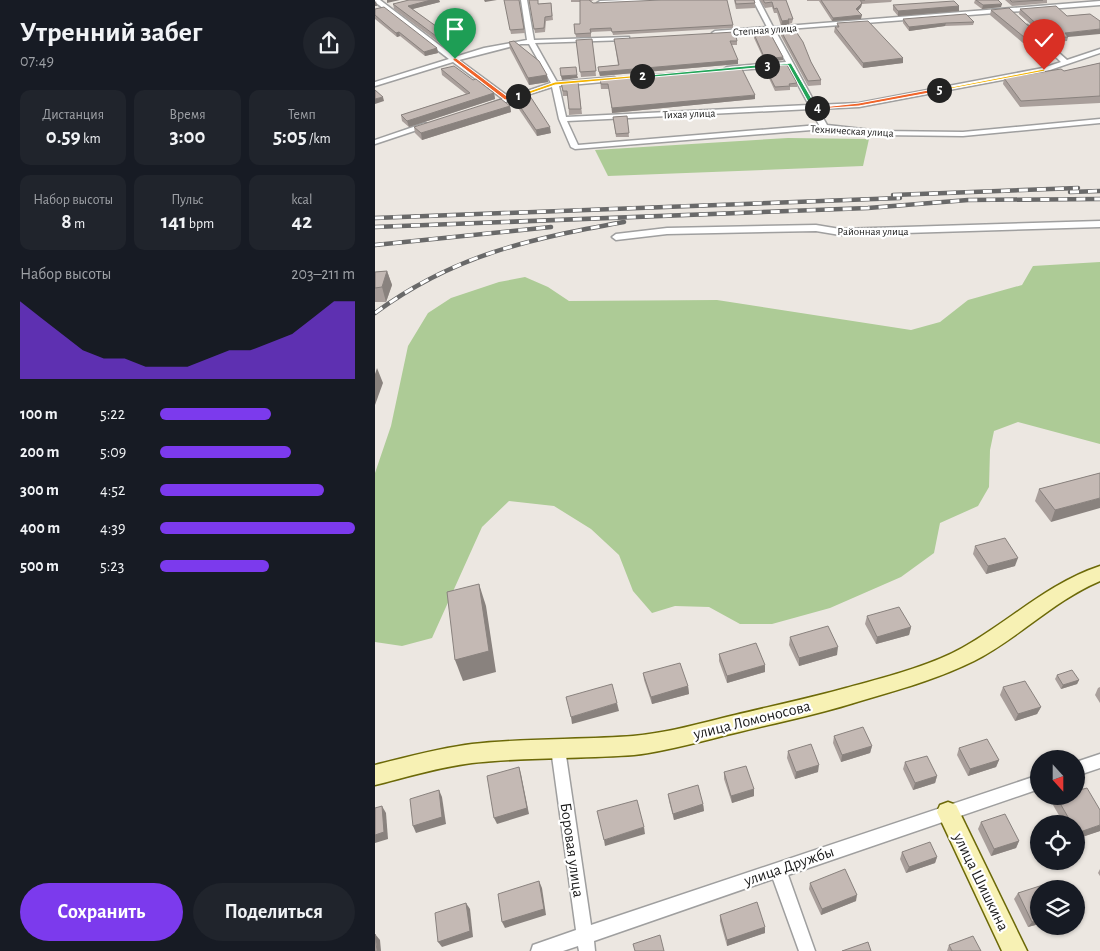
<!DOCTYPE html>
<html lang="ru">
<head>
<meta charset="utf-8">
<style>
	:root { --surface:#171b24; --page:#20242c; --text:#f1f3f6; --muted:#9ea1a6; --accent:#7c3aed }
	body { margin:0; font-family:"Alegreya Sans",sans-serif; background:var(--page); color:var(--text); height:100vh; display:flex; flex-direction:column; font-size:19px; white-space:nowrap }
	* { box-sizing:border-box; margin:0 }
	p { font-size:16px; color:var(--muted) }
	.icon { flex:none; width:28px; height:28px; fill:none; stroke:currentColor; stroke-width:2; stroke-linecap:round; stroke-linejoin:round }
	.map { position:relative; flex:1; overflow:hidden }
	.sheet { display:flex; flex-direction:column; background:var(--surface); width:375px }
	.sheet>* { flex:none }
	.needle { width:32px; rotate:159deg }
	.buttons { position:absolute; left:655px; top:750px; display:grid; gap:10px }
	.buttons a { display:grid; place-items:center; width:55px; height:55px; border-radius:50%; background:var(--surface); box-shadow:0 1px 4px #0004; font-size:25px }
	.pin { position:absolute; display:grid; place-items:center; width:42px; height:42px; color:#fff; margin:-51px -21px; border-radius:50% 50% 50% 0; rotate:-45deg; box-shadow:0 0 5px #0007 }
	.pin .icon { rotate:45deg }
	.km { position:absolute; width:25px; height:25px; margin:-12px; border-radius:50%; background:#222; color:#fff; font-size:14px; line-height:25px; text-align:center }
	.round { display:grid; place-items:center; flex:none; width:52px; height:52px; border-radius:26px; background:var(--page) }
	.head { display:flex; align-items:center; justify-content:space-between; height:85px; padding:0 20px }
	h1 { font-size:28px; font-weight:700; line-height:38px }
	.stats { display:grid; grid-template-columns:repeat(3,1fr); gap:8px; height:85px; padding:5px 20px }
	.stats div { display:grid; align-content:center; border-radius:10px; background:var(--page); text-align:center }
	.stats b { font-size:21px; font-weight:700 }
	.stats small { font-size:14px; font-weight:400 }
	.stats p { font-size:14px }
	.chart { height:140px; padding:10px 20px }
	.chart p { display:flex; justify-content:space-between }
	.chart svg { width:100%; height:90px; margin-top:5px; fill:var(--accent); opacity:.7 }
	.action { display:flex; gap:10px; margin-top:auto; padding:10px 20px }
	.action a { flex:1; height:58px; border-radius:30px; background:var(--accent); color:#fff; font-size:20px; font-weight:700; line-height:58px; text-align:center }
	.action a+a { background:var(--page); color:var(--text) }
	ul { padding:0 20px; list-style:none; font-size:16px }
	li { display:grid; grid-template-columns:80px 60px 1fr; align-items:center; height:38px }
	li i { height:12px; border-radius:6px; background:var(--accent) }
	main { display:flex; flex:1; min-height:0 }
	.map>svg:first-child { display:block }
	.forest { fill:#adcb96 }
	.lines { fill:none; stroke-linecap:round; stroke-linejoin:round }
	.street-casing { stroke:#9f9f9f; stroke-width:3 }
	.secondary-casing { stroke:#6c6908; stroke-width:3 }
	.street { fill:#fff; fill-rule:evenodd }
	.secondary { fill:#f7f1b4; fill-rule:evenodd }
	.rail-casing { stroke:#696969; stroke-width:4.5 }
	.rail { stroke:#fff; stroke-width:3; stroke-dasharray:9; stroke-linecap:butt }
	.wall { fill:#a99f9b }
	.shaded-wall { fill:#89827e }
	.building { fill:#c4b9b4; stroke:#89827e }
	.split-1 { fill:#f0652b; stroke:#fff }
	.split-2 { fill:#f5b400; stroke:#fff }
	.split-3 { fill:#22a559; stroke:#fff }
	.split-4 { fill:#22a559; stroke:#fff }
	.split-5 { fill:#f0652b; stroke:#fff }
	.split-6 { fill:#f5b400; stroke:#fff }
	.labels { text-anchor:middle; dominant-baseline:central; stroke-width:4.5; stroke-linejoin:round; paint-order:stroke }
	.far-street-label { font-size:11px; fill:#1b1b1b; stroke:#fff }
	.near-street-label { font-size:16px; fill:#1b1b1b; stroke:#fff }
</style>
</head>
<body>
<main>
<section class="sheet">
<div class="head"><div><h1>Утренний забег</h1><p>07:49</p></div><a class="round"><svg class="icon" aria-label="share" viewBox="0 0 24 24"><path d="M12 15V3M7 8l5-5 5 5M5 13v7h14v-7"/></svg></a></div>
<div class="stats">
<div><p>Дистанция</p><b>0.59<small> km</small></b></div>
<div><p>Время</p><b>3:00</b></div>
<div><p>Темп</p><b>5:05<small> /km</small></b></div>
</div>
<div class="stats">
<div><p>Набор высоты</p><b>8<small> m</small></b></div>
<div><p>Пульс</p><b>141<small> bpm</small></b></div>
<div><p>kcal</p><b>42</b></div>
</div>
<div class="chart"><p><span>Набор высоты</span>203–211 m</p>
<svg viewBox="0 0 160 44" preserveAspectRatio="none"><path d="M0 44V6L10 14L20 22L30 30L40 34L50 34L60 38L70 38L80 38L90 34L100 30L110 30L120 26L130 22L140 14L150 6L160 6V44z"/></svg>
</div>
<ul>
<li><b>100 m</b>5:22<i style="width:57%"></i></li>
<li><b>200 m</b>5:09<i style="width:67%"></i></li>
<li><b>300 m</b>4:52<i style="width:84%"></i></li>
<li><b>400 m</b>4:39<i style="width:100%"></i></li>
<li><b>500 m</b>5:23<i style="width:56%"></i></li>
</ul>
<div class="action"><a>Сохранить</a><a>Поделиться</a></div>
</section>
<div class="map">
<svg width="725" height="951" viewBox="0 0 725 951">
	<rect width="100%" height="100%" fill="#ece7e1"/>
	<g class="forest">
		<path d="M413,138L494,139L488,166L233,176L220,150Z"/>
		<path d="M725,262V444L643,422L619,431L615,450L614,487L603,506L565,523L559,553L526,577L455,608L397,624H365L334,607L300,606L277,613L258,591L244,555L216,529L179,506L134,501L107,527L57,638L27,646L0,642V473L16,426L33,346L53,313L76,298L124,282L150,277L173,287L194,301L342,300L536,330L565,322L593,300L647,285L658,266Z"/>
	</g>
	<g class="lines">
		<g class="street-casing">
			<g id="street">
				<path d="M0,0H5L80,57L109,48L152,40L146,0H152L159,40L254,37V39L252,40L160,43L182,82L239,77L242,79L239,81L184,86L191,117L434,105L413,66L352,71L349,69L352,67L411,62L394,31L340,35L337,33L340,31L392,27L378,0H384L398,27L725,1V5L400,30L441,105L484,103L668,68L686,62L650,28V26L652,25L692,60L725,49V53L669,72L484,107L443,109L452,125L505,131L588,132L725,119V123L588,136L505,135L449,129L200,149L196,147L184,119L177,87L115,107H111V105L128,99L78,62L0,86V82L74,59L0,2ZM146,44H154L176,83L134,97L84,60ZM436,109L444,125L203,145L192,121Z"/>
				<path d="M250,0H289L286,2L225,5L222,3L225,1Z"/>
				<path d="M50,123L57,125L0,144V140Z"/>
				<path d="M725,221V227L465,235L441,231L292,234L241,240L237,237L241,234L292,228L441,225L465,229Z"/>
				<path d="M183,742L188,744L190,749L216,925L664,775V789L413,875L440,951H424L398,879L219,941L220,951H204L203,946L188,951H156L158,945L201,930L176,749L178,744Z"/>
				<path d="M725,754V768L701,776V762Z"/>
			</g>
		</g>
		<g class="secondary-casing">
			<g id="secondary">
				<path d="M725,566V581C678,601 644,638 599,661C559,681 514,692 472,705C436,716 400,723 364,732C330,740 294,751 259,755C205,759 151,757 97,763C65,767 32,777 0,785V765C32,757 65,748 97,744C151,738 205,740 258,736C292,733 327,723 360,715C397,706 435,698 471,688C507,678 555,666 587,648C634,622 673,583 725,566Z"/>
				<path d="M573,802L581,805L652,951H627L562,812L565,805Z"/>
			</g>
		</g>
		<use href="#street" class="street"/>
		<use href="#secondary" class="secondary"/>
		<g class="rail-casing">
			<g id="rail">
				<path d="M695,192L725,191"/>
				<path d="M518,195L703,188"/>
				<path d="M0,218L525,198"/>
				<path d="M0,227L493,208L593,200L725,199"/>
				<path d="M0,245L176,227"/>
				<path d="M0,313C79,255 154,239 249,222"/>
			</g>
		</g>
		<use href="#rail" class="rail"/>
	</g>
	<g class="wall">
		<path d="M34,0H64L65,2L37,9L65,29L88,41L89,46L74,50L19,9L18,4Z"/>
		<path d="M129,0H144L150,33L136,34Z"/>
		<path d="M154,0L164,4L176,3L178,20L171,21L170,32L160,33Z"/>
		<path d="M196,0H219L216,1L218,3L358,25V28L238,35L237,31L216,32V37H201L199,24H205V2H196Z"/>
		<path d="M359,0H379L380,3V8L361,9Z"/>
		<path d="M385,0H411L418,19L417,23L414,24V25L406,26L402,13H399L397,7L390,8Z"/>
		<path d="M432,0H517L516,2L487,4L486,7L483,11L486,19L457,21L444,1H432Z"/>
		<path d="M600,0H623L626,7L607,9L599,3Z"/>
		<path d="M630,0H672V3L637,6Z"/>
		<path d="M518,5L584,6V11L523,16L518,10Z"/>
		<path d="M0,9L62,48L63,53L50,56L25,36L22,37L0,19Z"/>
		<path d="M645,9L692,16L715,14L693,37L692,41L676,42L644,14Z"/>
		<path d="M616,10L663,35L662,41L648,43L615,15Z"/>
		<path d="M528,19L599,22L598,25L570,26L534,31L528,23Z"/>
		<path d="M462,23L528,63L488,68L459,32L460,27H462Z"/>
		<path d="M409,28L436,62L446,80V85L433,86L406,36V31H409Z"/>
		<path d="M379,34L408,60L390,62L379,38Z"/>
		<path d="M217,39L221,76L206,77L201,40Z"/>
		<path d="M239,39L362,41V45H357L363,64L225,76L223,67L243,65Z"/>
		<path d="M134,42L172,75L173,82L154,85L135,49Z"/>
		<path d="M725,63V103L645,107L628,84L629,78L689,71Z"/>
		<path d="M390,67L422,83V87H415V90L400,91L390,70Z"/>
		<path d="M66,69L119,93L120,99L34,127L27,121L26,115L91,94L67,75Z"/>
		<path d="M225,79L380,99L237,113L234,89H226Z"/>
		<path d="M203,81L207,114L194,115L193,96H188L186,82Z"/>
		<path d="M138,96L176,133L162,136L139,102Z"/>
		<path d="M135,106L136,112L47,140L40,133L39,127Z"/>
		<path d="M252,116L254,137H241L238,117Z"/>
		<path d="M12,271L17,285L11,302H0V272Z"/>
		<path d="M725,473L676,522L660,501L664,489Z"/>
		<path d="M600,546L640,566L611,574L598,554Z"/>
		<path d="M492,616L536,627L534,635L501,644L490,624Z"/>
		<path d="M415,637L462,655L424,666L414,645Z"/>
		<path d="M344,654L390,672L352,683L344,661Z"/>
		<path d="M268,673L313,686L314,694L277,704L269,680Z"/>
		<path d="M682,675L704,680L702,684L686,689L680,679Z"/>
		<path d="M628,687L666,707L662,714L640,721L625,695Z"/>
		<path d="M725,687V703L720,695L723,688Z"/>
		<path d="M459,736L497,746L495,753L466,762L458,743Z"/>
		<path d="M584,748L624,760L621,767L593,776L582,755Z"/>
		<path d="M413,751L443,772L420,779L412,758Z"/>
		<path d="M530,762L562,776L560,783L538,790L528,769Z"/>
		<path d="M349,772L379,796L357,803L349,779Z"/>
		<path d="M293,794L328,804L329,811L299,820L294,801Z"/>
		<path d="M682,798L725,831L701,839V824H689L678,805Z"/>
		<path d="M606,822L644,841L641,848L616,856L603,829Z"/>
		<path d="M527,852L562,857L560,863L531,873L525,859Z"/>
		<path d="M725,869V876L723,873Z"/>
		<path d="M435,883L481,901L446,915L434,889Z"/>
		<path d="M664,889V924L653,927L639,899L643,893Z"/>
		<path d="M345,915L390,933L352,946L345,921Z"/>
		<path d="M574,945L606,951H572Z"/>
	</g>
	<g class="shaded-wall">
		<path d="M12,0H25L12,3Z"/>
		<path d="M56,0H64L65,2L34,10L33,6Z"/>
		<path d="M109,0H122L110,2Z"/>
		<path d="M1,1L2,6H0V2Z"/>
		<path d="M487,3L486,7L481,13V9Z"/>
		<path d="M627,4L626,7L607,9L608,5Z"/>
		<path d="M584,6V11L523,16V11Z"/>
		<path d="M487,15L486,19L457,21L458,18Z"/>
		<path d="M414,20V25L406,26L407,21Z"/>
		<path d="M571,23L570,26L534,31V27Z"/>
		<path d="M725,29V34L693,37L690,33Z"/>
		<path d="M24,32L25,36L22,37L21,33Z"/>
		<path d="M663,35L662,41L648,43L649,37Z"/>
		<path d="M88,41L89,46L74,50L73,45Z"/>
		<path d="M62,48L63,53L50,56L49,52Z"/>
		<path d="M408,57V60L390,62V59Z"/>
		<path d="M528,58V63L488,68V63Z"/>
		<path d="M363,60V64L225,76L224,72Z"/>
		<path d="M172,75L173,82L154,85L153,78Z"/>
		<path d="M202,75L203,78L187,80L186,76Z"/>
		<path d="M119,93L120,99L34,127L32,121Z"/>
		<path d="M380,95V99L237,113V108Z"/>
		<path d="M8,97L9,101L0,104V99Z"/>
		<path d="M135,106L136,112L47,140L46,133Z"/>
		<path d="M175,127L176,133L162,136L161,130Z"/>
		<path d="M12,271L17,285L11,302L7,287Z"/>
		<path d="M2,368L8,383L0,405V374Z"/>
		<path d="M725,498V508L676,522L680,510Z"/>
		<path d="M643,558L640,566L611,574L613,566Z"/>
		<path d="M104,584L111,606L121,672L88,681L80,660Z"/>
		<path d="M536,627L534,635L501,644L502,637Z"/>
		<path d="M463,647L462,655L424,666V658Z"/>
		<path d="M390,665V672L352,683V676Z"/>
		<path d="M704,680L702,684L686,689L688,685Z"/>
		<path d="M313,686L314,694L277,704L276,697Z"/>
		<path d="M242,703L244,711L197,724L196,717Z"/>
		<path d="M666,707L662,714L640,721L643,714Z"/>
		<path d="M497,746L495,753L466,762L467,755Z"/>
		<path d="M624,760L621,767L593,776L595,769Z"/>
		<path d="M444,765L443,772L420,779L421,772Z"/>
		<path d="M144,767L146,774L154,814L122,824L119,818Z"/>
		<path d="M562,776L560,783L538,790L540,783Z"/>
		<path d="M379,789V796L357,803L356,796Z"/>
		<path d="M64,790L67,797L71,824L41,833L38,826Z"/>
		<path d="M328,804L329,811L299,820L298,814Z"/>
		<path d="M7,806L11,813L13,839L0,843V835Z"/>
		<path d="M725,825V831L701,839L702,833Z"/>
		<path d="M269,827L270,834L230,846L229,840Z"/>
		<path d="M644,841L641,848L616,856L619,849Z"/>
		<path d="M562,857L560,863L531,873L534,867Z"/>
		<path d="M164,881L167,888L171,915L130,928L127,922Z"/>
		<path d="M482,895L481,901L446,915L447,909Z"/>
		<path d="M91,903L95,909L98,937L67,947L63,942Z"/>
		<path d="M664,919V924L653,927L657,922Z"/>
		<path d="M390,927V933L352,946V940Z"/>
		<path d="M0,934L5,940L6,951H2Z"/>
	</g>
	<g class="building">
		<path d="M34,0H56L33,6L65,29L69,27L88,41L73,45L18,4Z"/>
		<path d="M129,0H144L149,29L135,30Z"/>
		<path d="M154,0H163V4L176,3L177,16L170,17L169,28L159,29Z"/>
		<path d="M205,0H214L218,3L286,0H352L358,25L237,32L236,28L215,29L216,33L200,34L199,24H205Z"/>
		<path d="M360,0H379L380,3L361,4Z"/>
		<path d="M388,0H411L418,19H413L414,20L407,21L402,8L399,9L397,2L390,3Z"/>
		<path d="M446,0H490H485L487,3L481,9L487,15L458,18Z"/>
		<path d="M601,0H623L627,4L608,5Z"/>
		<path d="M635,0H668L637,2Z"/>
		<path d="M579,1L584,6L523,11L518,5Z"/>
		<path d="M681,6L692,16L715,14L725,21V29L690,33L693,37L677,38L645,9Z"/>
		<path d="M9,7L62,48L49,52L24,32L21,33L9,23L0,15V9Z"/>
		<path d="M634,8L663,35L649,37L616,10Z"/>
		<path d="M591,14L599,22L571,23L534,27L528,19Z"/>
		<path d="M493,21L528,58L488,63L460,27H464L462,23Z"/>
		<path d="M418,27L428,42L436,62L446,80L433,81L406,31H410L409,28Z"/>
		<path d="M360,32L362,41H355L363,60L224,72L223,67L244,65L239,39Z"/>
		<path d="M395,33L408,57L390,59L379,34Z"/>
		<path d="M217,39L221,71L205,72L201,40Z"/>
		<path d="M139,41L164,61L172,75L153,78L134,42Z"/>
		<path d="M725,63V96L646,101L629,78L686,69L689,71Z"/>
		<path d="M412,65L422,83L414,84L415,86L400,87L390,67Z"/>
		<path d="M79,66L98,80L101,79L119,93L32,121L26,115L95,93L66,69Z"/>
		<path d="M201,67L202,75L186,76L185,68Z"/>
		<path d="M366,67L380,95L237,108L233,84H226L225,79Z"/>
		<path d="M203,81L206,109H194L192,91H188L186,82Z"/>
		<path d="M0,90L8,97L0,99Z"/>
		<path d="M150,92L155,96L175,127L161,130L138,96Z"/>
		<path d="M126,99L135,106L46,133L39,127Z"/>
		<path d="M252,116L254,133L241,134L238,117Z"/>
		<path d="M12,271L7,287L0,288V272Z"/>
		<path d="M725,473V498L680,510L664,489Z"/>
		<path d="M630,538L643,558L613,566L600,546Z"/>
		<path d="M104,584L114,651L80,660L72,592Z"/>
		<path d="M524,607L536,627L502,637L492,616Z"/>
		<path d="M453,626L463,647L424,658L415,637Z"/>
		<path d="M381,643L390,665L352,676L344,654Z"/>
		<path d="M305,663L313,686L276,697L268,673Z"/>
		<path d="M697,670L704,680L688,685L682,675Z"/>
		<path d="M650,681L666,707L643,714L628,687Z"/>
		<path d="M237,684L242,703L196,717L191,697Z"/>
		<path d="M488,727L497,746L467,755L459,736Z"/>
		<path d="M612,739L624,760L595,769L584,748Z"/>
		<path d="M436,744L444,765L421,772L413,751Z"/>
		<path d="M552,756L562,776L540,783L530,762Z"/>
		<path d="M371,766L379,789L356,796L349,772Z"/>
		<path d="M144,767L152,808L119,818L112,776Z"/>
		<path d="M323,785L328,804L298,814L293,794Z"/>
		<path d="M712,788L725,810V825L702,833L701,824H697L682,798L686,796H701V791Z"/>
		<path d="M64,790L67,817L38,826L35,799Z"/>
		<path d="M262,800L269,827L229,840L222,811Z"/>
		<path d="M7,806L9,832L0,835V808Z"/>
		<path d="M630,814L644,841L619,849L606,822Z"/>
		<path d="M555,842L562,857L534,867L527,852Z"/>
		<path d="M470,869L482,895L447,909L435,883Z"/>
		<path d="M164,881L169,909L127,922L123,894Z"/>
		<path d="M671,884L674,889H664V919L657,922L643,893Z"/>
		<path d="M382,902L390,927L352,940L345,915Z"/>
		<path d="M91,903L95,931L63,942L60,913Z"/>
		<path d="M0,934L2,951H0Z"/>
		<path d="M285,935L289,951H260L258,944Z"/>
		<path d="M598,936L606,951H577L574,945Z"/>
		<path d="M493,942L496,951H467Z"/>
	</g>
	<path class="split-1" d="M78,58H81L133,97L143,94L145,96L130,100L78,60Z"/>
	<path class="split-2" d="M267,75L268,77L180,85L145,97L140,96L180,82Z"/>
	<path class="split-3" d="M392,64L393,67L267,78L264,76Z"/>
	<path class="split-4" d="M416,63L441,106L444,108L443,109H437L413,65L389,66Z"/>
	<path class="split-5" d="M564,88L565,91L484,106L442,109L439,108L484,103Z"/>
	<path class="split-6" d="M669,69L670,71L564,91L561,90Z"/>
	<g class="labels">
		<g class="far-street-label">
			<text transform="translate(390 30) rotate(-4)">Степная улица</text>
			<text transform="translate(314 114) rotate(-2)">Тихая улица</text>
			<text transform="translate(477 131) rotate(3)">Техническая улица</text>
			<text x="498" y="231">Районная улица</text>
		</g>
		<g class="near-street-label">
			<text transform="translate(377 720) rotate(-14)">улица Ломоносова</text>
			<text transform="translate(197 850) rotate(82)">Боровая улица</text>
			<text transform="translate(414 866) rotate(-19)">улица Дружбы</text>
			<text transform="translate(606 882) rotate(64)">улица Шишкина</text>
		</g>
	</g>
</svg>
<div class="buttons">
<a><svg class="needle" viewBox="-14 -14 28 28"><path d="M0-13l5 13h-10z" fill="#e53935"/><path d="M0 13l5-13h-10z" fill="#9ea1a6"/></svg></a>
<a><svg class="icon" aria-label="locate" viewBox="0 0 24 24"><circle cx="12" cy="12" r="6"/><path d="M12 2v4M12 18v4M2 12h4M18 12h4"/></svg></a>
<a><svg class="icon" aria-label="layers" viewBox="0 0 24 24"><path d="M12 4l9 5-9 5-9-5zM3 14l9 5 9-5"/></svg></a>
</div>
<div class="pin" style="left:80px;top:59px;background:#1e9e55"><svg class="icon" aria-label="arrive" viewBox="0 0 24 24"><path d="M6 21V4h12l-3 4 3 4H6"/></svg></div>
<div class="pin" style="left:669px;top:70px;background:#d93025"><svg class="icon" aria-label="check" viewBox="0 0 24 24"><path d="M5 12l5 5 9-10"/></svg></div>
<b class="km" style="left:143px;top:96px">1</b>
<b class="km" style="left:267px;top:76px">2</b>
<b class="km" style="left:392px;top:66px">3</b>
<b class="km" style="left:442px;top:108px">4</b>
<b class="km" style="left:564px;top:90px">5</b>
</div>
</main>
</body>
</html>
